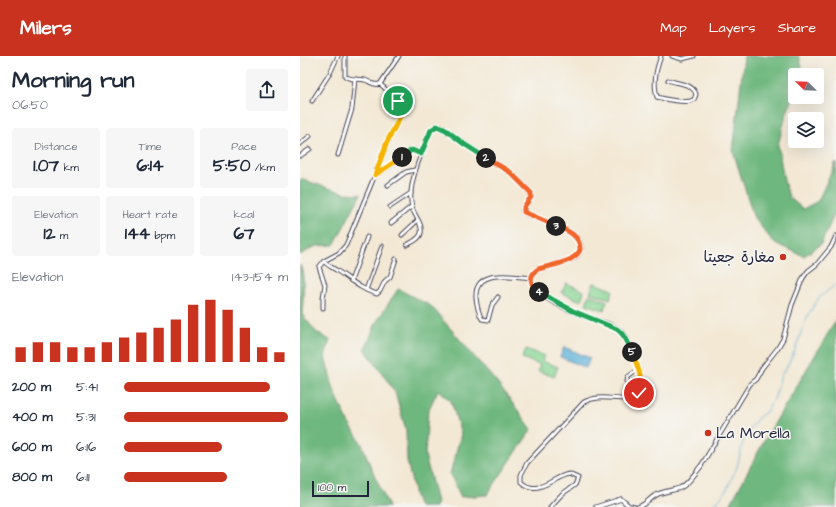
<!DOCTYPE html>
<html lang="en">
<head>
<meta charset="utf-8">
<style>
	:root { --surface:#fff; --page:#f6f6f7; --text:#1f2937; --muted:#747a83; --accent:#c8321e }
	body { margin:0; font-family:"Architects Daughter","Playpen Sans Arabic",sans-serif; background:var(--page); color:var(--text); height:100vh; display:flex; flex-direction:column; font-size:15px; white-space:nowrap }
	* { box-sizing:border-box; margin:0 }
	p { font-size:13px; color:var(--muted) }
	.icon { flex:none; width:22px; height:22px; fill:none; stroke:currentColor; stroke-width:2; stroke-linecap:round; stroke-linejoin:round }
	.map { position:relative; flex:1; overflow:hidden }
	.side { display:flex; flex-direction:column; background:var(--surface); width:300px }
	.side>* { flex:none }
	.needle { width:26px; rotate:293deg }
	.tools { position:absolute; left:488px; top:12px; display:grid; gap:8px }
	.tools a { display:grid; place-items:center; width:36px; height:36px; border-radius:4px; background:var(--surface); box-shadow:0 4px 16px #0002; font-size:20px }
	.scale { position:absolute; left:12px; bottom:10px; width:57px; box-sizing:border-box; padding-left:4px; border:2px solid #22223b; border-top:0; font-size:11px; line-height:14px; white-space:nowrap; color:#22223b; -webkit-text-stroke:3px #f6f6f2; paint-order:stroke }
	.pin { position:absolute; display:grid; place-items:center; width:34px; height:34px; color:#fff; margin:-17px; border:2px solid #fff; border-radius:50%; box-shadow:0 1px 4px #0007 }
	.km { position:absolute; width:20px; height:20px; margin:-10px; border-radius:50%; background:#222; color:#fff; font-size:11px; line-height:20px; text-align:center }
	.round { display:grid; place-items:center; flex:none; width:42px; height:42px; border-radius:4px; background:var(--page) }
	.head { display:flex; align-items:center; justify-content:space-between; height:68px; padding:0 12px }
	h1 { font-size:22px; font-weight:700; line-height:30px }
	.figures { display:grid; grid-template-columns:repeat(3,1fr); gap:6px; height:68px; padding:4px 12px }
	.figures div { display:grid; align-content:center; border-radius:4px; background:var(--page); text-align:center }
	.figures b { font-size:17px; font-weight:700 }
	.figures small { font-size:11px; font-weight:400 }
	.figures p { font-size:11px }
	.chart { height:112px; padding:8px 12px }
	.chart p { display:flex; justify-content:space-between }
	.chart svg { width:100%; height:72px; margin-top:4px; stroke:var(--accent); stroke-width:6 }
	ul { padding:0 12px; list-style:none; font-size:13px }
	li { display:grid; grid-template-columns:64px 48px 1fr; align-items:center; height:30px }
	li i { height:10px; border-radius:5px; background:var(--accent) }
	header { display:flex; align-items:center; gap:24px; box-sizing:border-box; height:56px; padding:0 20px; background:var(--accent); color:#fff }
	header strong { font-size:19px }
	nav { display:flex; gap:22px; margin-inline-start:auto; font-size:14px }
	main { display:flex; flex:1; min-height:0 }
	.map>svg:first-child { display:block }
	.green { fill:#89d694; stroke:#567c68 }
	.forest { fill:#6eb77e; stroke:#486c5c }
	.water { fill:#5cb0d8; stroke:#3f698a }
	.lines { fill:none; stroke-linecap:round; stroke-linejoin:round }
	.stream { stroke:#5cb0d8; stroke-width:1 }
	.minor-casing { stroke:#414052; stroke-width:5 }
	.tertiary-casing { stroke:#414052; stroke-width:5.5 }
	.minor { stroke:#fff; stroke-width:3 }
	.tertiary { stroke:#fff; stroke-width:3.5 }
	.split-1-casing { stroke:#fff; stroke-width:8 }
	.split-2-casing { stroke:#fff; stroke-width:8 }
	.split-3-casing { stroke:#fff; stroke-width:8 }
	.split-4-casing { stroke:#fff; stroke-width:8 }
	.split-5-casing { stroke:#fff; stroke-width:8 }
	.split-6-casing { stroke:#fff; stroke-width:8 }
	.split-1 { stroke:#f5b400; stroke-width:5 }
	.split-2 { stroke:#22a559; stroke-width:5 }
	.split-3 { stroke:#f0652b; stroke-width:5 }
	.split-4 { stroke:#f0652b; stroke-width:5 }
	.split-5 { stroke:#22a559; stroke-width:5 }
	.split-6 { stroke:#f5b400; stroke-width:5 }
	.poi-dot { fill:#c8321e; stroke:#f6f6f2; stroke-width:1.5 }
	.labels { text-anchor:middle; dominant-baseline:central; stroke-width:3; stroke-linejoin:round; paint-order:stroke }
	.poi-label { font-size:15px; fill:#22223b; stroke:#f6f6f2; text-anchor:end }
</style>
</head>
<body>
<header>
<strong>Milers</strong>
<nav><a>Map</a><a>Layers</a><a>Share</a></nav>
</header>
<main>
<section class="side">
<div class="head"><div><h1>Morning run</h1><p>06:50</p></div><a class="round"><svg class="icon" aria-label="share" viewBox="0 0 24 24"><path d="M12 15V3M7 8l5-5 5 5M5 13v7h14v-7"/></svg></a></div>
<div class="figures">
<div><p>Distance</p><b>1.07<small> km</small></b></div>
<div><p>Time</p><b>6:14</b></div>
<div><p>Pace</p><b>5:50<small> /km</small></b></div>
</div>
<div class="figures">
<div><p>Elevation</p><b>12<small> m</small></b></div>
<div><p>Heart rate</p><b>144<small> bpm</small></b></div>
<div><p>kcal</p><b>67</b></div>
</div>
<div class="chart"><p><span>Elevation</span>143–154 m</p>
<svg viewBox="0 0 160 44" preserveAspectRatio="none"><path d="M5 44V35M15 44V32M25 44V32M35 44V35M45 44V35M55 44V32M65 44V29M75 44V26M85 44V23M95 44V18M105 44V9M115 44V6M125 44V12M135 44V23M145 44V35M155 44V38"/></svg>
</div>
<ul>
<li><b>200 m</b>5:41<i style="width:89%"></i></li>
<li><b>400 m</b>5:31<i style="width:100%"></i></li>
<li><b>600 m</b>6:16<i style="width:60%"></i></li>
<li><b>800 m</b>6:11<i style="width:63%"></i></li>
</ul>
</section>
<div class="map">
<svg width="536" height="451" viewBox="0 0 536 451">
	<rect width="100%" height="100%" fill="#f6f6f2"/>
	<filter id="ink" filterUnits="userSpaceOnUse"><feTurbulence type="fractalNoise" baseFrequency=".025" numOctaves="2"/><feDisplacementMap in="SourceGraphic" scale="8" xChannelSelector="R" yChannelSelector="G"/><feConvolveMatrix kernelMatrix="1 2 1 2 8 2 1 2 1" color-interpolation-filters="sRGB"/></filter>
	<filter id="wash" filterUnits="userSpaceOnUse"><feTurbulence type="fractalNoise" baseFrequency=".012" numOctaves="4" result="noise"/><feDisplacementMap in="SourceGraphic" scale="16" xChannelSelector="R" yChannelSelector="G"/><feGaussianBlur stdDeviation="0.9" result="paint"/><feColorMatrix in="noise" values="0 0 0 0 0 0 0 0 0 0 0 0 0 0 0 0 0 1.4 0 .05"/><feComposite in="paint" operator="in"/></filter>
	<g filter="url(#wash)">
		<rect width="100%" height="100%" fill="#f3e8d4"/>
		<g class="green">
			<path d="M266,227L284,235L281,245L262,237Z"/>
			<path d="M294,227L313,234L310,243L290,237Z"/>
			<path d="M289,239L307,245L304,254L286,248Z"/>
			<path d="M226,293L244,300L242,305L258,311L254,321L238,315L240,309L222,302Z"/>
		</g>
		<g class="forest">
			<path d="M444,0H499L504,19H495V39L487,56L478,89L484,125L489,141L503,153L518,145L536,106V155L521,188L504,200L474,187L454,162L433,95Z"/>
			<path d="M0,123L45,137L61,138L34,189L16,190L0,199Z"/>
			<path d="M0,209C6,221 3,245 2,258L16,276L30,284L25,301L34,334L48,366L62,388L72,414L89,451H0Z"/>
			<path d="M98,233L131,250L198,328L232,373L187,439L161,441L150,418L161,378L151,345L138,334L128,355L125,399L137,446L135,451H119L115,440L107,405L106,374L95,336L65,293L77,265Z"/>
			<path d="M536,264V451H429L464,385Z"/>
		</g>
		<path class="water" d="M264,291L290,302L286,312L260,301Z"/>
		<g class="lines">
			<path class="stream" d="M408,451L417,446L426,435L437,411L443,386L449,374L458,362L466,356L475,341L481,319L488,309L495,294L503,271L509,257L519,242L536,228"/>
		</g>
	</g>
	<g filter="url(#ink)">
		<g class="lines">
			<g class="minor-casing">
				<g id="minor">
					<path d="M45,0V20C51,25 58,22 65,24C71,26 73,30 80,28L104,50V53L87,87L75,119L46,189L39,197L24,205C26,209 32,211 36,214C50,223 61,234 77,238L80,235L85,225L90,221L96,203"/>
					<path d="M361,0C356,14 353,26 357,41C364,43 387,48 393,44C395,43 395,41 396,38C392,27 378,28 368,24"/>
					<path d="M372,0L382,3L394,0"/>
					<path d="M80,28L99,0"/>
					<path d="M12,45L30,17L38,0"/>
					<path d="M0,88L10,80"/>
					<path d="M38,99L52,53L55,23"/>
					<path d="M0,100L10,93"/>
					<path d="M76,119L98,105L111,94H114L121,98"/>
					<path d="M88,129L106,116L115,114"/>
					<path d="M90,151L111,137"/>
					<path d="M91,167L111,151"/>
					<path d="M102,179L118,164"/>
					<path d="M107,189C112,186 120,183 121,177C123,167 114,160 112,151C106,131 123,93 131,74L137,70C148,73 156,82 165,88C185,102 219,117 231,139C231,145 224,148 223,155L225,157C238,165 282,173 281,192C280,198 276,202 271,204C260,208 248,210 238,213L232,219L231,222L233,231C245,244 270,255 286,261C298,265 314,267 323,277C330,285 333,298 336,308C341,319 344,329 338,340C322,348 302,336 284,346L227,407L221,419V426C238,441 252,421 269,418L278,422L275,429L262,438L250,451"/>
					<path d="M51,225L67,181"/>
					<path d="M66,234L82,190"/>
					<path d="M198,241L192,249L188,264L182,263C178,257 177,250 176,242C174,212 213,220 231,222"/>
					<path d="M23,252V242L25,229L19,211L24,205"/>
					<path d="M337,341L334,334L327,325L328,321L339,313"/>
					<path d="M401,410L450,328L456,323L462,312L477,293L483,283L492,249L503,222L508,215L517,208L531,191L536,180"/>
				</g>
			</g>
			<g class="tertiary-casing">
				<g id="tertiary">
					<path d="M296,451L321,443L329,450L334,451"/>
					<path d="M338,451C346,449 349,443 356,439C364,435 371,435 380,432C389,428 395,417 401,410"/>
				</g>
			</g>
			<use href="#minor" class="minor"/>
			<use href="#tertiary" class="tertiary"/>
		</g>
	</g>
	<g class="lines" filter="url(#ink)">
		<g class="split-1-casing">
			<path id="split-1" d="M98,45L104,50V53L87,86L75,119L102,101"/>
		</g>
		<g class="split-2-casing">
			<path id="split-2" d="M102,101L112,94L121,98L131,74L137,70L146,74L164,88L186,102"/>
		</g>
		<g class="split-3-casing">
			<path id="split-3" d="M186,102L210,116L231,137V141L224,151V156L256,170"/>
		</g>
		<g class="split-4-casing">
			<path id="split-4" d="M239,236C230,230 228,220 238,213C251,209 274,207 280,194C281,180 267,174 256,170"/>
		</g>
		<g class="split-5-casing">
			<path id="split-5" d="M239,236L273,255L317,273C325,279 328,287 332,296"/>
		</g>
		<g class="split-6-casing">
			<path id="split-6" d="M332,296C337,310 344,322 339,337"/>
		</g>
		<use href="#split-1" class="split-1"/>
		<use href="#split-2" class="split-2"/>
		<use href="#split-3" class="split-3"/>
		<use href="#split-4" class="split-4"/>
		<use href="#split-5" class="split-5"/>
		<use href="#split-6" class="split-6"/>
	</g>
	<g class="poi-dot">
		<circle cx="483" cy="201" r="4"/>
		<circle cx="408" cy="377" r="4"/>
	</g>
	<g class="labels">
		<g class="poi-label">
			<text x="475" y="201">مغارة جعيتا</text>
			<text x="416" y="377" text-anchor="start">La Morella</text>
		</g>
	</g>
</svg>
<div class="tools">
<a><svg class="needle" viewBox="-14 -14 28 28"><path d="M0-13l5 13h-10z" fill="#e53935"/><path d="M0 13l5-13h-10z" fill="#747a83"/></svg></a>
<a><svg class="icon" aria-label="layers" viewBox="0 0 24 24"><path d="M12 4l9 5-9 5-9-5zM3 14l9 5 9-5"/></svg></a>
</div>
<div class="scale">100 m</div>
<div class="pin" style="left:98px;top:45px;background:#1e9e55"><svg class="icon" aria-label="arrive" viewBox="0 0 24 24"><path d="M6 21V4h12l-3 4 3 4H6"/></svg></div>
<div class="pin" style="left:339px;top:337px;background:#d93025"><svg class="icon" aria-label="check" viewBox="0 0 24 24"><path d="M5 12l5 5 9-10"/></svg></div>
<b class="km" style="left:102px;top:101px">1</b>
<b class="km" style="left:186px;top:102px">2</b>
<b class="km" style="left:256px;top:170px">3</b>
<b class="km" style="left:239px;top:236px">4</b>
<b class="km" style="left:332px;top:296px">5</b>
</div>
</main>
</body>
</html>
